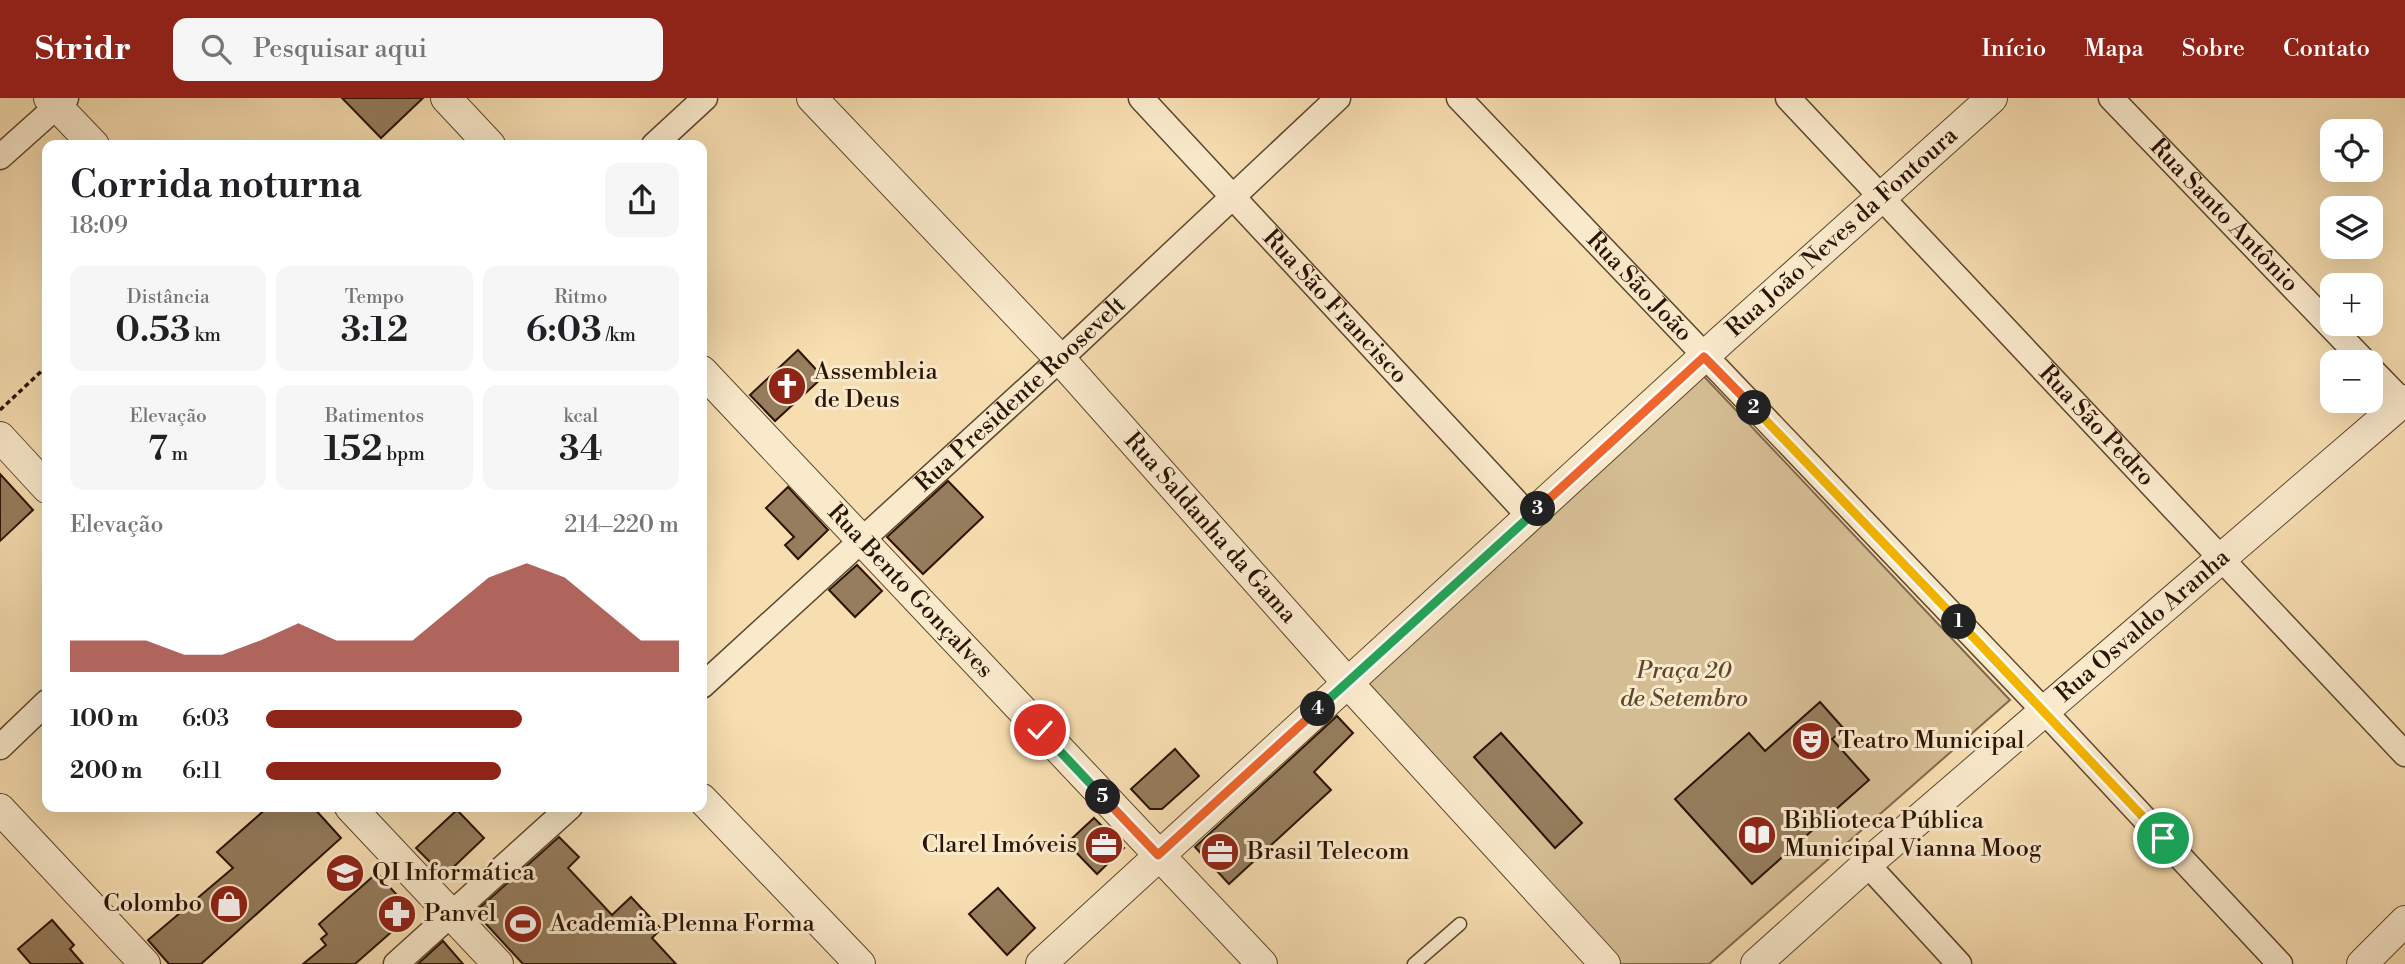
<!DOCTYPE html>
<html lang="pt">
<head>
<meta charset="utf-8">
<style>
	:root { --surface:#fff; --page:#f6f6f6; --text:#202124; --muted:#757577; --accent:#8f2418 }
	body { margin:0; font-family:"Libre Bodoni",serif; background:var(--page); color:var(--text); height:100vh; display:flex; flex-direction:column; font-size:26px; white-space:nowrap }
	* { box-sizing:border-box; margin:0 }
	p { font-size:23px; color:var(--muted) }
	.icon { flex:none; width:38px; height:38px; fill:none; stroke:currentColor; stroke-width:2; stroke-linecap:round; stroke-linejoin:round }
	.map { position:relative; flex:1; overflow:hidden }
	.drawer { position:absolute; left:42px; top:42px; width:665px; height:672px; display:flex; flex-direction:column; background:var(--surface); border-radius:14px; box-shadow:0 7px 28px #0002 }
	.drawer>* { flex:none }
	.controls { position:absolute; left:2320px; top:21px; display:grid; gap:14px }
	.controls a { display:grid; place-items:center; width:63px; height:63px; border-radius:14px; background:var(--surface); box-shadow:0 7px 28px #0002; font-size:35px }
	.pin { position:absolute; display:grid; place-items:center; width:60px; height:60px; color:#fff; margin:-30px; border:4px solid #fff; border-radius:50%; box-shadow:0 2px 7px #0007 }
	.km { position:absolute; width:35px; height:35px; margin:-18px; border-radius:50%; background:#222; color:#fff; font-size:19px; line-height:35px; text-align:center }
	.round { display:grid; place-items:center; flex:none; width:74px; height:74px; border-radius:14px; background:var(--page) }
	.head { display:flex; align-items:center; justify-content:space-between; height:119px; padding:0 28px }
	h1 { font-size:38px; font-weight:600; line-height:52px }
	.figures { display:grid; grid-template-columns:repeat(3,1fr); gap:10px; height:119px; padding:7px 28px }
	.figures div { display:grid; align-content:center; border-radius:14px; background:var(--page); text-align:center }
	.figures b { font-size:35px; font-weight:600 }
	.figures small { font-size:19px; font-weight:400 }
	.figures p { font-size:19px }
	.chart { height:196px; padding:14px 28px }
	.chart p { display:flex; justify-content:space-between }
	.chart svg { width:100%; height:126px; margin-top:7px; fill:var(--accent); opacity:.7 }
	ul { padding:0 28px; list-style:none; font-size:23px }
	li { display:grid; grid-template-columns:112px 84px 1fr; align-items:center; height:52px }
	li i { height:18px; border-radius:9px; background:var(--accent) }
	header { display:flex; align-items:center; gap:42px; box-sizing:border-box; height:98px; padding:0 35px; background:var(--accent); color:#fff }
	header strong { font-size:33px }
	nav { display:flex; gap:38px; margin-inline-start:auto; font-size:24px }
	.search { width:490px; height:63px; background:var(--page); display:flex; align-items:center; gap:18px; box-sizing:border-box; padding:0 24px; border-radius:14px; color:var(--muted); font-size:26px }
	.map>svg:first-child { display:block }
	.green { fill:#d4bc93; stroke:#80684b; stroke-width:2 }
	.building { fill:#957d5d; stroke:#2b1403; stroke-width:2 }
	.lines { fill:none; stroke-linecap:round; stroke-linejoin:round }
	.service-casing { stroke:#5e462e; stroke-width:15 }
	.minor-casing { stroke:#5e462e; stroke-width:27 }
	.tertiary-casing { stroke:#5e462e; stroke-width:32 }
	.path { stroke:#2b1403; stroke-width:3.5; stroke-dasharray:5 3.5; stroke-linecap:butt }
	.service { stroke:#faeacc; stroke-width:12 }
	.minor { stroke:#faeacc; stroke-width:24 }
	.tertiary { stroke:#faeacc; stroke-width:30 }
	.split-1-casing { stroke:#fff; stroke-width:14 }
	.split-2-casing { stroke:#fff; stroke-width:14 }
	.split-3-casing { stroke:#fff; stroke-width:14 }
	.split-4-casing { stroke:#fff; stroke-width:14 }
	.split-5-casing { stroke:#fff; stroke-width:14 }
	.split-6-casing { stroke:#fff; stroke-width:14 }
	.split-1 { stroke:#f5b400; stroke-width:9 }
	.split-2 { stroke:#f5b400; stroke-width:9 }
	.split-3 { stroke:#f0652b; stroke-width:9 }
	.split-4 { stroke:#22a559; stroke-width:9 }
	.split-5 { stroke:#f0652b; stroke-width:9 }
	.split-6 { stroke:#22a559; stroke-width:9 }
	.labels { text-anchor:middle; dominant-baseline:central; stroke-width:6; stroke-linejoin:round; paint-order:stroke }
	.street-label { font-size:24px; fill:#2b1403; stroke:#faeacc }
	.poi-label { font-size:24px; fill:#2b1403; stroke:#faeacc; text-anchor:start }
	.park-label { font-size:24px; font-style:italic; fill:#5e462e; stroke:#faeacc }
</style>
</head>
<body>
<header>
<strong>Stridr</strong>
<div class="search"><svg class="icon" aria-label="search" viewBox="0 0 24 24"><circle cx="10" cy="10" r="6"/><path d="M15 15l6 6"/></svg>Pesquisar aqui</div>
<nav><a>Início</a><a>Mapa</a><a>Sobre</a><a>Contato</a></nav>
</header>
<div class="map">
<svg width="2405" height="866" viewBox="0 0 2405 866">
	<rect width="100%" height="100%" fill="#f7deb1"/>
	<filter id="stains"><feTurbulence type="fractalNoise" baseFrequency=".00286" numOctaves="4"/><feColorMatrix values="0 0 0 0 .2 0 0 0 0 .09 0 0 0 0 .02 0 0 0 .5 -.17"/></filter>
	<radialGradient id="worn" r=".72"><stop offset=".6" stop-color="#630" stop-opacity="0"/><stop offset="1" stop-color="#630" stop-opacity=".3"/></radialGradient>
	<path class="green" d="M1697,271L2010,602L1709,866H1621L1358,579Z"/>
	<g class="building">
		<path d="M342,0H423L381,40Z"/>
		<path d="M798,252L823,279L775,323L750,297Z"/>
		<path d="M0,376L33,412L0,443Z"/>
		<path d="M948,383L983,419L923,476L887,439Z"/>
		<path d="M788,389L828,432L798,461L785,447L794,439L766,410Z"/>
		<path d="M857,467L882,493L855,519L829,492Z"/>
		<path d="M1820,604L1844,631L1832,641L1869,682L1752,786L1675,701L1749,635L1765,653Z"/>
		<path d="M1337,618L1353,635L1314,674L1331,692L1229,786L1195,749Z"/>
		<path d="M1501,635L1582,725L1555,750L1474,659Z"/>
		<path d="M1175,651L1199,678L1162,711H1150L1131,691Z"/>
		<path d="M268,709H313L341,740L201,866H169L148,842L233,770L217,754Z"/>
		<path d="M457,712L484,740L444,778L416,750Z"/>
		<path d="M1094,720L1124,750L1097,776L1067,745Z"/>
		<path d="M559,739L579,759L568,770L612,817L631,799L661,831L652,840L676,866H523L475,814Z"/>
		<path d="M377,775L406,807L405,822L355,866H303L326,847L321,841L327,836L319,826Z"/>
		<path d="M998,790L1035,830L1007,857L969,816Z"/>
		<path d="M52,822L74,847L70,851L83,866H31L18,851Z"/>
		<path d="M443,843L463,866H418Z"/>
	</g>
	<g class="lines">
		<g class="service-casing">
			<path id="service" d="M1414,866L1460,826"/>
		</g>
		<g class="minor-casing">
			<g id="minor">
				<path id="s1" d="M1141,0L1530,419"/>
				<path id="s2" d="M1459,0L2046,615L2280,866"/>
				<path id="s3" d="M1788,0L2405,656"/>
				<path id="s4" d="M2111,0L2365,264"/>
				<path d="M654,47L705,0"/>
				<path d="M0,59L66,0"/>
				<path d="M2371,271L2405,306"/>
				<path id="s5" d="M702,588L1060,261L1338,0"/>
				<path d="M0,649L47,604"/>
				<path d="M1867,766L1959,866"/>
				<path d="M396,866L570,709"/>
			</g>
		</g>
		<g class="tertiary-casing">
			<g id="tertiary">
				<path d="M49,0L94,47"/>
				<path d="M446,0L490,47"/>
				<path id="s6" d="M812,0L1060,261L1347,584L1605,866"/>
				<path id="s7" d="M702,273L1262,866"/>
				<path d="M0,339L47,390"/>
				<path d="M702,701L860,866"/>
				<path d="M350,709L498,866"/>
				<path d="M0,711L145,866"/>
				<path id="s8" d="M1041,866L1722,242L1992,0"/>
				<path id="s9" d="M1756,866L1867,766L2405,302"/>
				<path d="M2362,866L2405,823"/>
			</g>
		</g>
		<path class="path" d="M0,312L47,268"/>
		<use href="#service" class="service"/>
		<use href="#minor" class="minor"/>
		<use href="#tertiary" class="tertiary"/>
	</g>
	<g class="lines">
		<g class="split-1-casing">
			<path id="split-1" d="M1959,524L2163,740"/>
		</g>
		<g class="split-2-casing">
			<path id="split-2" d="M1754,310L1959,524"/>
		</g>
		<g class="split-3-casing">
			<path id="split-3" d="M1538,411L1704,259L1754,310"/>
		</g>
		<g class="split-4-casing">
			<path id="split-4" d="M1318,611L1538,411"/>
		</g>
		<g class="split-5-casing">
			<path id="split-5" d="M1103,699L1158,757L1318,611"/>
		</g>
		<g class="split-6-casing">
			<path id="split-6" d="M1040,632L1103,699"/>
		</g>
		<use href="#split-1" class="split-1"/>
		<use href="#split-2" class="split-2"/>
		<use href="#split-3" class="split-3"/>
		<use href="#split-4" class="split-4"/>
		<use href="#split-5" class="split-5"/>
		<use href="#split-6" class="split-6"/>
	</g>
	<defs>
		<g id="church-disc" transform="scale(2.0125)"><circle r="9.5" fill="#8f2418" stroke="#faeacc"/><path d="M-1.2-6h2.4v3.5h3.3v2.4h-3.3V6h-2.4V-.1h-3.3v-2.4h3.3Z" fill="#fff"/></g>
		<g id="theatre-disc" transform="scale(2.0125)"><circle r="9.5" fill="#8f2418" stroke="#faeacc"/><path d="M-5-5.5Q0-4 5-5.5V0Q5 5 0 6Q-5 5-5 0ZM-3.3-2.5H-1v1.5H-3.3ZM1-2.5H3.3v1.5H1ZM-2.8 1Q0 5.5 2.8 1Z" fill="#fff"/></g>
		<g id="library-disc" transform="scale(2.0125)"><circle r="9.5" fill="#8f2418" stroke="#faeacc"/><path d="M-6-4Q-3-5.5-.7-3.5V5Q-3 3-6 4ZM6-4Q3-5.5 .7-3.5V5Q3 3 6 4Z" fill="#fff"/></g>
		<g id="office-disc" transform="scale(2.0125)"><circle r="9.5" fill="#8f2418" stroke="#faeacc"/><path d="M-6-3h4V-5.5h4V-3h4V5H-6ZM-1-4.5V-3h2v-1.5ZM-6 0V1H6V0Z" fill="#fff"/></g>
		<g id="school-disc" transform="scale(2.0125)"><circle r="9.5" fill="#8f2418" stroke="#faeacc"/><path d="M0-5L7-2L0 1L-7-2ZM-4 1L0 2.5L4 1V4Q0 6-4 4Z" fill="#fff"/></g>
		<g id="shop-disc" transform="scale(2.0125)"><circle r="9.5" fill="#8f2418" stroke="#faeacc"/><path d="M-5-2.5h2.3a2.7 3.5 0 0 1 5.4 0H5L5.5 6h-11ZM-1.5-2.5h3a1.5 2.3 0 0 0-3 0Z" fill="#fff"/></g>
		<g id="pharmacy-disc" transform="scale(2.0125)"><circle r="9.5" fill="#8f2418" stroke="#faeacc"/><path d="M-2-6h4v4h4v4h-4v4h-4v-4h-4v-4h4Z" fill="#fff"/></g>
		<g id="stadium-disc" transform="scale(2.0125)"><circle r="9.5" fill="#8f2418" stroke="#faeacc"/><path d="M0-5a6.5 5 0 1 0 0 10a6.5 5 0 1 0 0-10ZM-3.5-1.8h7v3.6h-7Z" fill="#fff"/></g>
	</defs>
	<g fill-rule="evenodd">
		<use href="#church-disc" x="787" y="288"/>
		<use href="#theatre-disc" x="1811" y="643"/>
		<use href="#library-disc" x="1757" y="737"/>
		<use href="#office-disc" x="1104" y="747"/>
		<use href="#office-disc" x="1220" y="754"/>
		<use href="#school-disc" x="345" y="775"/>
		<use href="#shop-disc" x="229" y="806"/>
		<use href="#pharmacy-disc" x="397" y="816"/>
		<use href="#stadium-disc" x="523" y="826"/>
	</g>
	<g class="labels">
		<g class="street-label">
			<text stroke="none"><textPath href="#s4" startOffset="163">Rua Santo Antônio</textPath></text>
			<text stroke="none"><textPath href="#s8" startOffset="1085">Rua João Neves da Fontoura</textPath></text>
			<text stroke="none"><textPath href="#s2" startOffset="261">Rua São João</textPath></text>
			<text stroke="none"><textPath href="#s1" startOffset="285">Rua São Francisco</textPath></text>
			<text stroke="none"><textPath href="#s5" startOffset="432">Rua Presidente Roosevelt</textPath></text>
			<text stroke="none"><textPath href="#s3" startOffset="450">Rua São Pedro</textPath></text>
			<text stroke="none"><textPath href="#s6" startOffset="586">Rua Saldanha da Gama</textPath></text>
			<text stroke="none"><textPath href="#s7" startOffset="303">Rua Bento Gonçalves</textPath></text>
			<text stroke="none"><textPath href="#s9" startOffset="514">Rua Osvaldo Aranha</textPath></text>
		</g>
		<g class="poi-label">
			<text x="814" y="274">Assembleia<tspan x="814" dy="28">de Deus</tspan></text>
			<text x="1838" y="643">Teatro Municipal</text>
			<text x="1784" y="723">Biblioteca Pública<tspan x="1784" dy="28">Municipal Vianna Moog</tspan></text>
			<text x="1077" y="747" text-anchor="end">Clarel Imóveis</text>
			<text x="1247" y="754">Brasil Telecom</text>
			<text x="372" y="775">QI Informática</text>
			<text x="202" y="806" text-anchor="end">Colombo</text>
			<text x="424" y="816">Panvel</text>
			<text x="550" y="826">Academia Plenna Forma</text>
		</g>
		<g class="park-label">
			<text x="1684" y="573">Praça 20<tspan x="1684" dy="28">de Setembro</tspan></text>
		</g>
	</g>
	<rect width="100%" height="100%" filter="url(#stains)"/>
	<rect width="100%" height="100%" fill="url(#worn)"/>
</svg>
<div class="controls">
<a><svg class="icon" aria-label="locate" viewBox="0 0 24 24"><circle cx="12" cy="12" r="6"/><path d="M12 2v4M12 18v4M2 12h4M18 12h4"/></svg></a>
<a><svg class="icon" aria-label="layers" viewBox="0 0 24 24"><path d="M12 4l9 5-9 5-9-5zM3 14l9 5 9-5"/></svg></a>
<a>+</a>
<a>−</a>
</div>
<div class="pin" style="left:2163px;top:740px;background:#1e9e55"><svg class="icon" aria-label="arrive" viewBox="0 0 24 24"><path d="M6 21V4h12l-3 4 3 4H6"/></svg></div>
<div class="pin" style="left:1040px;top:632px;background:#d93025"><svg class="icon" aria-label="check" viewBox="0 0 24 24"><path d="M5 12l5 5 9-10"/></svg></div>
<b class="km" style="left:1959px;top:524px">1</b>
<b class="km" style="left:1754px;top:310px">2</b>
<b class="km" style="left:1538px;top:411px">3</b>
<b class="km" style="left:1318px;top:611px">4</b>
<b class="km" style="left:1103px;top:699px">5</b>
<section class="drawer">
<div class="head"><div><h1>Corrida noturna</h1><p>18:09</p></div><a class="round"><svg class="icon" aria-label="share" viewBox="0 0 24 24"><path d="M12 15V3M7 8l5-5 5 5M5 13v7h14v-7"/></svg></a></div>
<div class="figures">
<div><p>Distância</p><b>0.53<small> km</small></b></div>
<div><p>Tempo</p><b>3:12</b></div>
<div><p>Ritmo</p><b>6:03<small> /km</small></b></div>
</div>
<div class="figures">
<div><p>Elevação</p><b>7<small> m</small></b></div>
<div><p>Batimentos</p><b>152<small> bpm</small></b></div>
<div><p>kcal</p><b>34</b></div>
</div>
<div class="chart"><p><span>Elevação</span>214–220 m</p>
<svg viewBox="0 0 160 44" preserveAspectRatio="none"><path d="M0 44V33L10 33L20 33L30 38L40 38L50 33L60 27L70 33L80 33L90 33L100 22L110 11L120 6L130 11L140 22L150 33L160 33V44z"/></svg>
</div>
<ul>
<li><b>100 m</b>6:03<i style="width:62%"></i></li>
<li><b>200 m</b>6:11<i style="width:57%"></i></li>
</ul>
</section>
</div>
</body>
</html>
